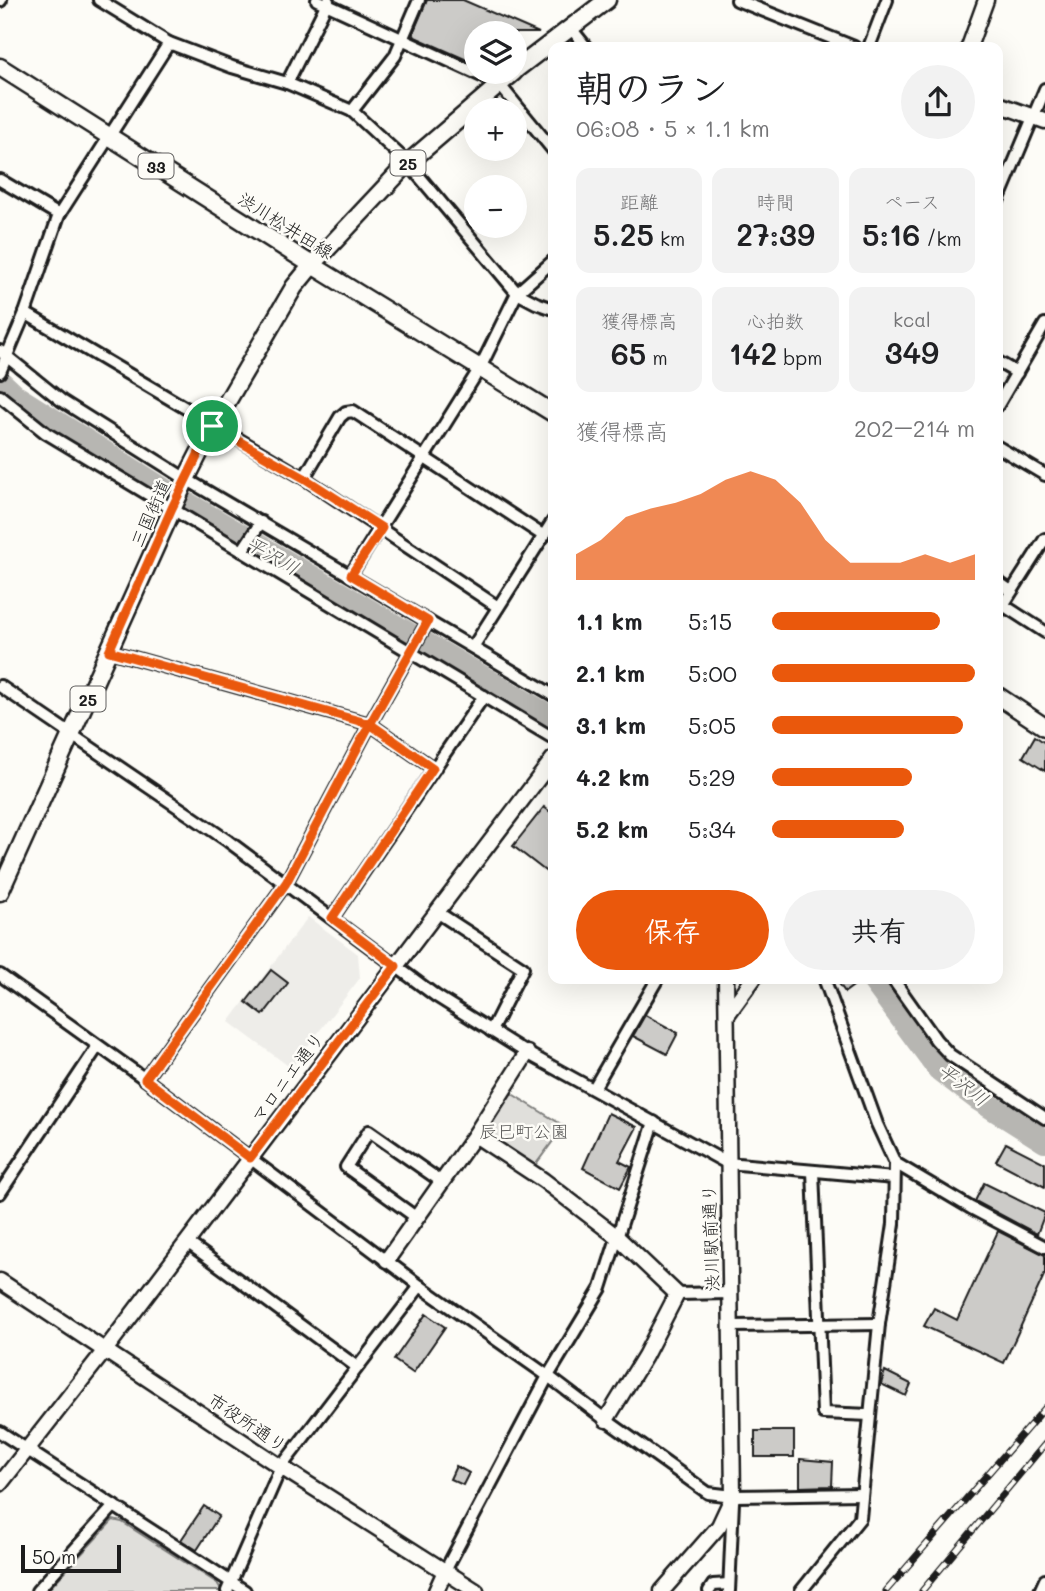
<!DOCTYPE html>
<html lang="ja">
<head>
<meta charset="utf-8">
<style>
	:root { --surface:#fff; --page:#f2f2f2; --text:#202124; --muted:#757577; --accent:#ea580c }
	body { margin:0; font-family:Mali,"Klee One",sans-serif; background:var(--page); color:var(--text); height:100vh; display:flex; flex-direction:column; font-size:26px; white-space:nowrap }
	* { box-sizing:border-box; margin:0 }
	p { font-size:23px; color:var(--muted) }
	.icon { flex:none; width:38px; height:38px; fill:none; stroke:currentColor; stroke-width:2; stroke-linecap:round; stroke-linejoin:round }
	.map { position:relative; flex:1; overflow:hidden }
	.side { position:absolute; left:548px; top:42px; width:455px; height:942px; display:flex; flex-direction:column; background:var(--surface); border-radius:14px; box-shadow:0 7px 28px #0002 }
	.side>* { flex:none }
	.tools { position:absolute; left:464px; top:21px; display:grid; gap:14px }
	.tools a { display:grid; place-items:center; width:63px; height:63px; border-radius:50%; background:var(--surface); box-shadow:0 7px 28px #0002; font-size:35px }
	.scale { position:absolute; left:21px; bottom:18px; width:100px; box-sizing:border-box; padding-left:7px; border:4px solid #1c1c1c; border-top:0; font-size:19px; line-height:24px; white-space:nowrap; color:#1c1c1c; -webkit-text-stroke:5px #fdfcf7; paint-order:stroke }
	.pin { position:absolute; display:grid; place-items:center; width:60px; height:60px; color:#fff; margin:-30px; border:4px solid #fff; border-radius:50%; box-shadow:0 2px 7px #0007 }
	.round { display:grid; place-items:center; flex:none; width:74px; height:74px; border-radius:37px; background:var(--page) }
	.summary { display:flex; align-items:center; justify-content:space-between; height:119px; padding:0 28px }
	h1 { font-size:38px; font-weight:600; line-height:52px }
	.stats { display:grid; grid-template-columns:repeat(3,1fr); gap:10px; height:119px; padding:7px 28px }
	.stats div { display:grid; align-content:center; border-radius:14px; background:var(--page); text-align:center }
	.stats b { font-size:30px; font-weight:600 }
	.stats small { font-size:19px; font-weight:400 }
	.stats p { font-size:19px }
	.chart { height:196px; padding:14px 28px }
	.chart p { display:flex; justify-content:space-between }
	.chart svg { width:100%; height:126px; margin-top:7px; fill:var(--accent); opacity:.7 }
	.action { display:flex; gap:14px; margin-top:auto; padding:14px 28px }
	.action a { flex:1; height:80px; border-radius:42px; background:var(--accent); color:#fff; font-size:28px; font-weight:600; line-height:80px; text-align:center }
	.action a+a { background:var(--page); color:var(--text) }
	ul { padding:0 28px; list-style:none; font-size:23px }
	li { display:grid; grid-template-columns:112px 84px 1fr; align-items:center; height:52px }
	li i { height:18px; border-radius:9px; background:var(--accent) }
	.map>svg:first-child { display:block }
	.built { fill:#eeede9 }
	.green { fill:#e0dfdb; stroke:#7e7e7c; stroke-width:2 }
	.lines { fill:none; stroke-linecap:round; stroke-linejoin:round }
	.river { stroke:#b7b6b2; stroke-width:24 }
	.building { fill:#cccbc8; stroke:#1c1c1c; stroke-width:2 }
	.street-casing { stroke:#1c1c1c; stroke-width:16 }
	.secondary-casing { stroke:#1c1c1c; stroke-width:19 }
	.primary-casing { stroke:#1c1c1c; stroke-width:21 }
	.street { stroke:#fdfcf7; stroke-width:10 }
	.secondary { stroke:#fdfcf7; stroke-width:14 }
	.primary { stroke:#fdfcf7; stroke-width:16 }
	.rail-casing { stroke:#1c1c1c; stroke-width:7 }
	.rail { stroke:#fdfcf7; stroke-width:4.5; stroke-dasharray:13; stroke-linecap:butt }
	.route-casing { stroke:#fff; stroke-width:14 }
	.route { stroke:#ea580c; stroke-width:9 }
	.labels { text-anchor:middle; dominant-baseline:central; stroke-width:5; stroke-linejoin:round; paint-order:stroke }
	.shield { fill:#fdfcf7; stroke:#605f5e; stroke-width:2 }
	.shield-label { font-size:16px; font-weight:bold; fill:#1c1c1c }
	.street-label { font-size:18px; fill:#1c1c1c; stroke:#fdfcf7 }
	.park-label { font-size:18px; fill:#575655; stroke:#fdfcf7 }
	.water-label { font-size:19px; font-style:italic; fill:#5a5a58; stroke:#fdfcf7 }
</style>
</head>
<body>
<div class="map">
<svg width="1045" height="1591" viewBox="0 0 1045 1591">
	<rect width="100%" height="100%" fill="#fdfcf7"/>
	<filter id="ink" filterUnits="userSpaceOnUse"><feTurbulence type="fractalNoise" baseFrequency=".0143" numOctaves="2"/><feDisplacementMap in="SourceGraphic" scale="14" xChannelSelector="R" yChannelSelector="G"/><feConvolveMatrix kernelMatrix="1 2 1 2 8 2 1 2 1" color-interpolation-filters="sRGB"/></filter>
	<g filter="url(#ink)">
		<path class="built" d="M308,917L358,954L360,978L291,1068L229,1022Z"/>
		<g class="green">
			<path d="M509,1092L564,1126L533,1168L488,1136V1125Z"/>
			<path d="M113,1520L122,1522L217,1583L221,1589L220,1591H47Z"/>
		</g>
		<g class="lines">
			<g class="river">
				<path d="M0,382L16,397L165,491L553,719"/>
				<path d="M872,978L939,1069L977,1098L1045,1141"/>
			</g>
		</g>
		<g class="building">
			<path d="M427,0H463L539,33H476V64L415,37L413,33Z"/>
			<path d="M1035,736L1045,743V771L1023,757Z"/>
			<path d="M544,807L553,814V877L513,846Z"/>
			<path d="M271,970L288,983L263,1015L246,1002Z"/>
			<path d="M835,978H864L845,992Z"/>
			<path d="M645,1015L678,1033L667,1054L633,1036Z"/>
			<path d="M608,1113L637,1127L619,1161L631,1167L620,1188L583,1168Z"/>
			<path d="M1006,1143L1045,1163V1187L996,1161Z"/>
			<path d="M984,1183L1045,1213L1037,1234L975,1201Z"/>
			<path d="M998,1231L1045,1255V1273L1004,1363L924,1326L934,1308L957,1320Z"/>
			<path d="M426,1314L445,1327L413,1373L394,1360Z"/>
			<path d="M885,1371L911,1384L906,1396L881,1384Z"/>
			<rect x="755" y="1431" width="39" height="26"/>
			<path d="M800,1459L833,1462L832,1486L800,1487Z"/>
			<path d="M456,1466L469,1473L463,1485L450,1479Z"/>
			<path d="M204,1506L219,1516L197,1550L181,1540Z"/>
		</g>
		<g class="lines">
			<g class="street-casing">
				<g id="street">
					<path d="M99,0L169,43L232,67L287,83L352,111L408,163L517,293L480,368L351,574"/>
					<path d="M317,0L499,84L553,150"/>
					<path d="M737,0L854,47"/>
					<path d="M0,1L1,0"/>
					<path d="M570,27L586,47"/>
					<path d="M869,47L887,0"/>
					<path d="M287,83L328,1"/>
					<path d="M352,111L395,56L419,0"/>
					<path d="M0,180L59,215"/>
					<path d="M998,201L1045,89"/>
					<path d="M553,261L517,293L536,303L553,309"/>
					<path d="M25,313L304,478L498,607"/>
					<path d="M0,351L62,401L186,479L553,695"/>
					<path d="M998,362L1017,373"/>
					<path d="M0,372L25,313L59,215L169,43"/>
					<path d="M0,396L46,433L553,738"/>
					<path d="M998,405L1045,324"/>
					<path d="M998,447L1045,475"/>
					<path d="M304,478L340,417L346,412L353,411L544,536"/>
					<path d="M242,551L261,522"/>
					<path d="M998,582L1011,591"/>
					<path d="M1003,605L1045,632"/>
					<path d="M998,613L1045,539"/>
					<path d="M473,647L553,521"/>
					<path d="M109,651L370,724L433,768"/>
					<path d="M0,686L228,841L436,996L527,1053L727,1163L894,1178"/>
					<path d="M437,912L523,968L491,1031"/>
					<path d="M332,918L484,696"/>
					<path d="M0,975L145,1079L420,1286L548,1376L606,1420L708,1493L733,1496L862,1494"/>
					<path d="M892,978L936,1040L950,1055L1045,1118"/>
					<path d="M145,1079L286,883L370,724L428,621"/>
					<path d="M594,1088L658,978"/>
					<path d="M895,1163L971,1208L1045,1247"/>
					<path d="M813,1171L823,1413L870,1415"/>
					<path d="M0,1193L98,1046"/>
					<path d="M417,1218L346,1167L369,1131L442,1182"/>
					<path d="M187,1242L357,1367"/>
					<path d="M677,1294L731,1293"/>
					<path d="M732,1326L879,1324"/>
					<path d="M0,1432L245,1591"/>
					<path d="M445,1571L548,1376L601,1288L654,1122"/>
					<path d="M37,1591L114,1506"/>
					<path d="M227,1591L281,1467L420,1286"/>
					<path d="M709,1591L713,1585L729,1584"/>
					<path d="M729,1591L733,1502"/>
					<path d="M801,1591L860,1518L879,1324L894,1224L895,1163L877,1124L824,978"/>
					<path d="M1040,1591L1045,1580"/>
				</g>
			</g>
			<g class="secondary-casing">
				<g id="secondary">
					<path d="M969,47L986,0"/>
					<path d="M998,104L1045,121"/>
					<path d="M727,1015L754,978"/>
					<path d="M475,1135L543,1180L616,1236L677,1294L645,1356L606,1420"/>
					<path d="M387,1260L475,1135L527,1053"/>
					<path d="M0,1281L281,1467L476,1591"/>
					<path d="M0,1484L106,1349L553,759"/>
					<path d="M436,1591L445,1571"/>
					<path d="M662,1591L719,1526L733,1496L726,978"/>
				</g>
			</g>
			<g class="primary-casing">
				<g id="primary">
					<path d="M0,67L312,265L553,413"/>
					<path d="M514,71L607,0"/>
					<path d="M998,696L1045,727"/>
					<path d="M0,892L186,479L213,426L294,287L312,265L408,163L514,72"/>
				</g>
			</g>
			<use href="#street" class="street"/>
			<use href="#secondary" class="secondary"/>
			<use href="#primary" class="primary"/>
			<g class="rail-casing">
				<g id="rail">
					<path d="M886,1591L1045,1408"/>
					<path d="M922,1591L1045,1444"/>
				</g>
			</g>
			<use href="#rail" class="rail"/>
		</g>
	</g>
	<g class="lines" filter="url(#ink)">
		<g class="route-casing">
			<path id="route" d="M212,426L172,508L109,651L370,724L286,883L145,1079L250,1158L396,966L332,918L433,768L370,724L428,621L351,575L382,528L304,478L212,426"/>
		</g>
		<use href="#route" class="route"/>
	</g>
	<g class="labels">
		<g class="shield">
			<rect x="390.5" y="150.5" width="35" height="25" rx="5"/>
			<rect x="138.5" y="153.5" width="35" height="25" rx="5"/>
			<rect x="70.5" y="686.5" width="35" height="25" rx="5"/>
		</g>
		<g class="shield-label">
			<text x="408" y="163">25</text>
			<text x="156" y="166">33</text>
			<text x="88" y="699">25</text>
		</g>
		<g class="street-label">
			<text transform="translate(286 225) rotate(32)">渋川松井田線</text>
			<text transform="translate(150 513) rotate(-66)">三国街道</text>
			<text transform="translate(287 1077) rotate(-53)">マロニエ通り</text>
			<text transform="translate(710 1238) rotate(-92)">渋川駅前通り</text>
			<text transform="translate(248 1422) rotate(34)">市役所通り</text>
		</g>
		<g class="park-label">
			<text x="524" y="1131">辰巳町公園</text>
		</g>
		<g class="water-label">
			<text transform="translate(273 555) rotate(30)">平沢川</text>
			<text transform="translate(964 1084) rotate(37)">平沢川</text>
		</g>
	</g>
</svg>
<div class="tools">
<a><svg class="icon" aria-label="layers" viewBox="0 0 24 24"><path d="M12 4l9 5-9 5-9-5zM3 14l9 5 9-5"/></svg></a>
<a>+</a>
<a>−</a>
</div>
<div class="scale">50 m</div>
<div class="pin" style="left:212px;top:426px;background:#1e9e55"><svg class="icon" aria-label="arrive" viewBox="0 0 24 24"><path d="M6 21V4h12l-3 4 3 4H6"/></svg></div>
<section class="side">
<div class="summary"><div><h1>朝のラン</h1><p>06:08 · 5 × 1.1 km</p></div><a class="round"><svg class="icon" aria-label="share" viewBox="0 0 24 24"><path d="M12 15V3M7 8l5-5 5 5M5 13v7h14v-7"/></svg></a></div>
<div class="stats">
<div><p>距離</p><b>5.25<small> km</small></b></div>
<div><p>時間</p><b>27:39</b></div>
<div><p>ペース</p><b>5:16<small> /km</small></b></div>
</div>
<div class="stats">
<div><p>獲得標高</p><b>65<small> m</small></b></div>
<div><p>心拍数</p><b>142<small> bpm</small></b></div>
<div><p>kcal</p><b>349</b></div>
</div>
<div class="chart"><p><span>獲得標高</span>202–214 m</p>
<svg viewBox="0 0 160 44" preserveAspectRatio="none"><path d="M0 44V35L10 30L20 22L30 19L40 17L50 14L60 9L70 6L80 9L90 17L100 30L110 38L120 38L130 38L140 35L150 38L160 35V44z"/></svg>
</div>
<ul>
<li><b>1.1 km</b>5:15<i style="width:83%"></i></li>
<li><b>2.1 km</b>5:00<i style="width:100%"></i></li>
<li><b>3.1 km</b>5:05<i style="width:94%"></i></li>
<li><b>4.2 km</b>5:29<i style="width:69%"></i></li>
<li><b>5.2 km</b>5:34<i style="width:65%"></i></li>
</ul>
<div class="action"><a>保存</a><a>共有</a></div>
</section>
</div>
</body>
</html>
